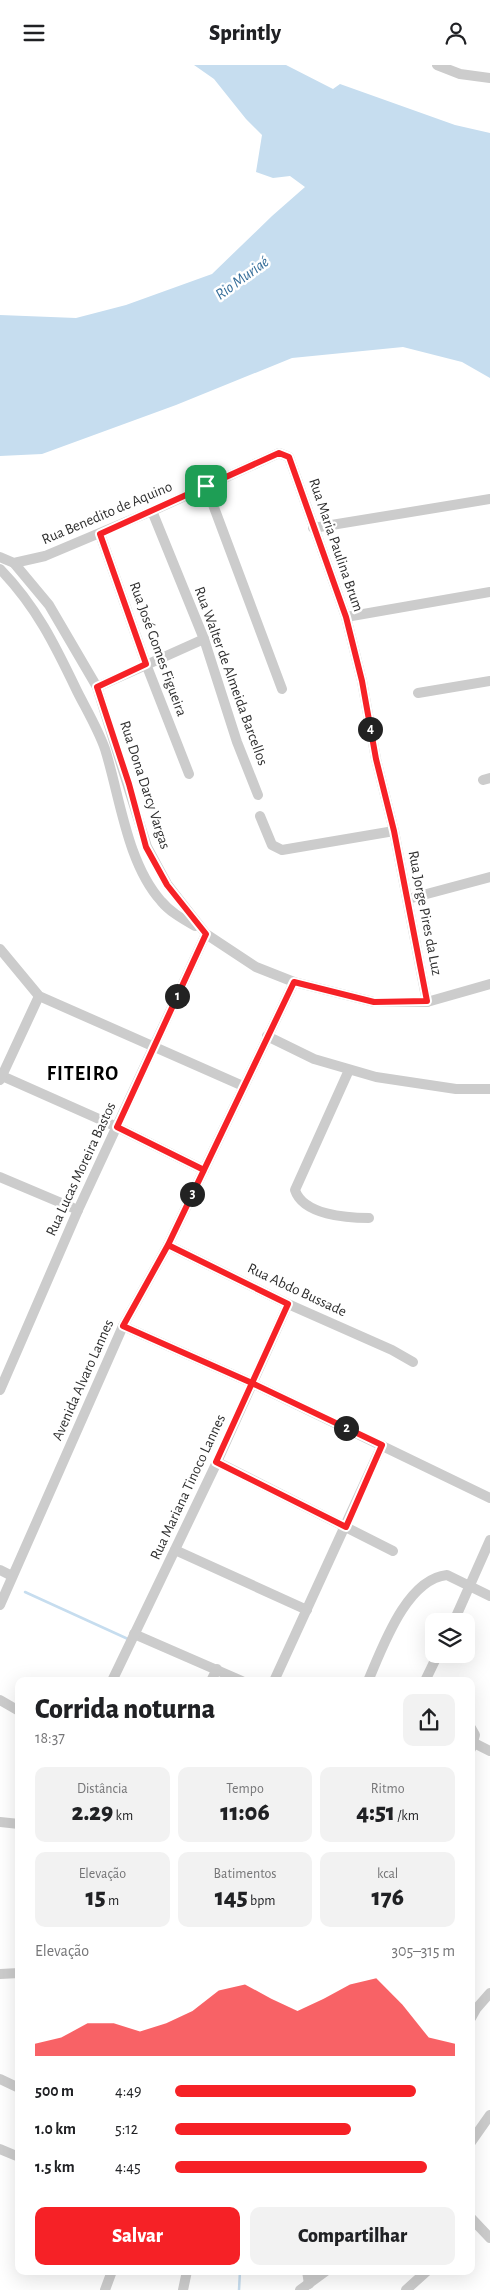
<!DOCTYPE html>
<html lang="pt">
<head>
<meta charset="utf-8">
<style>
	:root { --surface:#fff; --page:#f2f2f2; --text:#202124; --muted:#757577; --accent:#f62126 }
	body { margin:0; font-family:"Alegreya Sans",sans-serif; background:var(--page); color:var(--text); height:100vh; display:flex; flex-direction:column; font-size:19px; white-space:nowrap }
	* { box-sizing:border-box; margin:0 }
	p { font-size:16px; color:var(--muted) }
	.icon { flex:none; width:28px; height:28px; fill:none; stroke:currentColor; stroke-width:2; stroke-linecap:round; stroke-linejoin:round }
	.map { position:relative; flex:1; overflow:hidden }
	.details { position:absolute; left:15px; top:1612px; width:460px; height:598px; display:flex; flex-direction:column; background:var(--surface); border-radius:10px; box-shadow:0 5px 20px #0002 }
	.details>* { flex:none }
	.controls { position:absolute; left:425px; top:1548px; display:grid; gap:10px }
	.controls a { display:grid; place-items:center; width:50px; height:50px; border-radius:10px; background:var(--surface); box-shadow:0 5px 20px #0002; font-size:25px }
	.pin { position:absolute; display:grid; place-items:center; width:42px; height:42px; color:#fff; margin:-21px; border-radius:10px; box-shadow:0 2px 8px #0006 }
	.km { position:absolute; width:25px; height:25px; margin:-12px; border-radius:50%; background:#222; color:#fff; font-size:14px; line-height:25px; text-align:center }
	.round { display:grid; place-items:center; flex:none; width:52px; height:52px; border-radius:10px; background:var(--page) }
	.overview { display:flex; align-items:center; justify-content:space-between; height:85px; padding:0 20px }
	h1 { font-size:28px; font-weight:800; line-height:38px }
	.stats { display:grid; grid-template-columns:repeat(3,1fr); gap:8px; height:85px; padding:5px 20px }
	.stats div { display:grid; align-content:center; border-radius:10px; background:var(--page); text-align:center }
	.stats b { font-size:25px; font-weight:800 }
	.stats small { font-size:14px; font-weight:400 }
	.stats p { font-size:14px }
	.chart { height:140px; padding:10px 20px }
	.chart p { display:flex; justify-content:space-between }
	.chart svg { width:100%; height:90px; margin-top:5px; fill:var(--accent); opacity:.7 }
	.primary-button { display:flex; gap:10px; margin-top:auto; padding:10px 20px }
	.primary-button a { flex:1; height:58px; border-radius:10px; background:var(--accent); color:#fff; font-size:20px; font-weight:800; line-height:58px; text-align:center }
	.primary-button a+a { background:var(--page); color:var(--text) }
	ul { padding:0 20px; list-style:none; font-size:16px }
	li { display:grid; grid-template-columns:80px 60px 1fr; align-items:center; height:38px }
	li i { height:12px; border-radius:6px; background:var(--accent) }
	header { display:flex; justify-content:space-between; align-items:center; height:65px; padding:0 20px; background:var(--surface); font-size:22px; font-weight:800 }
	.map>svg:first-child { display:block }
	.water { fill:#c6ddef }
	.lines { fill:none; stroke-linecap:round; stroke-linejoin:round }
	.stream { stroke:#c6ddef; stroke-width:2.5 }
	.minor { stroke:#ccc; stroke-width:10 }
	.route-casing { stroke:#fff; stroke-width:10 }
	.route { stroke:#f62126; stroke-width:6 }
	.labels { text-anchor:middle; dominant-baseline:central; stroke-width:5; stroke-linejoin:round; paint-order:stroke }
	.street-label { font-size:15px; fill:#2f2f2f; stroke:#fff }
	.water-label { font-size:16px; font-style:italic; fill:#356d99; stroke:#fff }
	.district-label { font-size:20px; font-weight:bold; letter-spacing:1px; fill:#000; stroke:#fff }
</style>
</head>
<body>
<header><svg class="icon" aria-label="menu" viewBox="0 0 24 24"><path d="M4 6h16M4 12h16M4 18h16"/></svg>Sprintly<svg class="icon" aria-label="person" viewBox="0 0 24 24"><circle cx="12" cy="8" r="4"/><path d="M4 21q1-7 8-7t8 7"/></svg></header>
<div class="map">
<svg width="490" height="2225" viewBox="0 0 490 2225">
	<rect width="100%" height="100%" fill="#fff"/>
	<path class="water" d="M194,0H286L333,24L340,19L455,60L490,68V313L462,297L403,282L292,293L176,340L42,389L0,391V250L76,253L126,240L212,209L272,151L305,122L290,111L273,113L256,107L262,70L246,54L214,14Z"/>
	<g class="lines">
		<g class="stream">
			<path d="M25,1527L128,1574"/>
			<path d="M239,2225L240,2206"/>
		</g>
		<g class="minor">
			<path d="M437,0L460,9L490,13"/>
			<path d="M206,421L282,624"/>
			<path d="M152,446L204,574L237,677L258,730"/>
			<path d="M313,463L490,434"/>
			<path d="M100,469L146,599L189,709"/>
			<path d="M0,492L14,498L45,491L152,446L279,388L289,392L346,552L362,616L376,694L394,766L427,937"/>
			<path d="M14,498L49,540L97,622L147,782L167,819L206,869L256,902L294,917L374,937H427L490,919"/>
			<path d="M0,504C36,541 55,580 77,626C86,644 98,664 105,684C120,732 127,798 161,836C170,847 183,854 195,861"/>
			<path d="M346,552L490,527"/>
			<path d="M97,622L204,574"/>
			<path d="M418,628L490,616"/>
			<path d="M483,715L490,713"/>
			<path d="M260,751L272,780L282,785L394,766"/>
			<path d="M408,834L490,812"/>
			<path d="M0,884L39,931L243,1021"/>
			<path d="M267,971L314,994L376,1012L456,1024H490"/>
			<path d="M349,1005L295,1125C303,1150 347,1153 369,1153"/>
			<path d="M0,1010L117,1062L204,1105"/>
			<path d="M0,1015L39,931"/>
			<path d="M0,1112L78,1145"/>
			<path d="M168,1180L288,1239L392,1285L413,1297"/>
			<path d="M123,1261L252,1318L490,1433"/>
			<path d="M0,1325L78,1145L206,869"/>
			<path d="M217,1397L393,1486"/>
			<path d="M175,1485L307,1545"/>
			<path d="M0,1505L12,1511"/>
			<path d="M0,1540L123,1261L168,1180L294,917"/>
			<path d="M454,1556L490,1475"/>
			<path d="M134,1569L242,1616"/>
			<path d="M112,1616L217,1397L288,1239"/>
			<path d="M211,1616L217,1604"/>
			<path d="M274,1616L382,1380"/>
			<path d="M368,1616C382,1584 406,1514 447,1510L490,1531"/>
			<path d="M425,1616L438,1589"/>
			<path d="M0,1635L19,1646"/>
			<path d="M471,1663L475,1670L471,1684"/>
			<path d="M474,1678L490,1686"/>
			<path d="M0,1757L19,1759"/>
			<path d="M0,1909L19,1908"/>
			<path d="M471,1953L476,1944L490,1928"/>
			<path d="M0,2014L19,2023"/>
			<path d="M471,2077L490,2050"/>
			<path d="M0,2084L19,2092"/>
			<path d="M471,2153L490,2173"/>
			<path d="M307,2206L309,2219"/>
			<path d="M105,2225L112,2206"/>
			<path d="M183,2225L187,2206"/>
			<path d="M300,2225L326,2206"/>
			<path d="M406,2225L427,2206"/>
		</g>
	</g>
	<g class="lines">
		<g class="route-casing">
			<path id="route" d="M206,421L100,469L146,599L97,622L129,719L146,782L167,820L206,869L117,1062L204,1105L168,1180L288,1239L252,1318L382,1380L346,1462L216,1397L252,1318L123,1261L168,1180L294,917L374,937L427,936L394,766L376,694L362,616L346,552L289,392L279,388L206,421"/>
		</g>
		<use href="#route" class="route"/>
	</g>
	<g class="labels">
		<g class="street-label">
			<text transform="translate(107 448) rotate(-23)">Rua Benedito de Aquino</text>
			<text transform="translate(336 480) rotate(71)">Rua Maria Paulina Brum</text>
			<text transform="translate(158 584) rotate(70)">Rua José Gomes Figueira</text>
			<text transform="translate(231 611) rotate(70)">Rua Walter de Almeida Barcellos</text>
			<text transform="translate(145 720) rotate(72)">Rua Dona Darcy Vargas</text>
			<text transform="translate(425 848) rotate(79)">Rua Jorge Pires da Luz</text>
			<text transform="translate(81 1104) rotate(-65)">Rua Lucas Moreira Bastos</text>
			<text transform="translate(297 1225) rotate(25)">Rua Abdo Bussade</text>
			<text transform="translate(83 1315) rotate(-66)">Avenida Alvaro Lannes</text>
			<text transform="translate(188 1422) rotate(-65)">Rua Mariana Tinoco Lannes</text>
		</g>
		<g class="water-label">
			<text transform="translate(242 213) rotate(-36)">Rio Muriaé</text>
		</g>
		<g class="district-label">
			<text x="83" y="1009">FITEIRO</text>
		</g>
	</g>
</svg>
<div class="controls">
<a><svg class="icon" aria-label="layers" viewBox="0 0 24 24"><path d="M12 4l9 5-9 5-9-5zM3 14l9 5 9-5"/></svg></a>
</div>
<div class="pin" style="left:206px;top:421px;background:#1e9e55"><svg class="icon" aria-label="arrive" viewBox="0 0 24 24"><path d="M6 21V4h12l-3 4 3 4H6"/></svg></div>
<b class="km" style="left:177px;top:931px">1</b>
<b class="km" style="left:346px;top:1363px">2</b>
<b class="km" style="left:192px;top:1129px">3</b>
<b class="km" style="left:370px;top:664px">4</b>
<section class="details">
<div class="overview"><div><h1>Corrida noturna</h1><p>18:37</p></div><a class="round"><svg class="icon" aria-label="share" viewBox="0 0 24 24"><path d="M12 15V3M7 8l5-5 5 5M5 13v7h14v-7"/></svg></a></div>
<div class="stats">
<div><p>Distância</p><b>2.29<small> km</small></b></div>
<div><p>Tempo</p><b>11:06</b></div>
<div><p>Ritmo</p><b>4:51<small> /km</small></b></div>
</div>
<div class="stats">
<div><p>Elevação</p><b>15<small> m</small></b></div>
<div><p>Batimentos</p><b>145<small> bpm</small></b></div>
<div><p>kcal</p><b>176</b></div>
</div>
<div class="chart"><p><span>Elevação</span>305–315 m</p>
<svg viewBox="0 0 160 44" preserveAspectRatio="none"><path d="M0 44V38L10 35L20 28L30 28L40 32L50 28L60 22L70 12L80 9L90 16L100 22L110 16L120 9L130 6L140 19L150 35L160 38V44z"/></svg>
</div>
<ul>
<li><b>500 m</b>4:49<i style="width:86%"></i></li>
<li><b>1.0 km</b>5:12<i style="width:63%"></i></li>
<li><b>1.5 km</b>4:45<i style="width:90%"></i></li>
</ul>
<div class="primary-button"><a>Salvar</a><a>Compartilhar</a></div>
</section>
</div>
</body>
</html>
